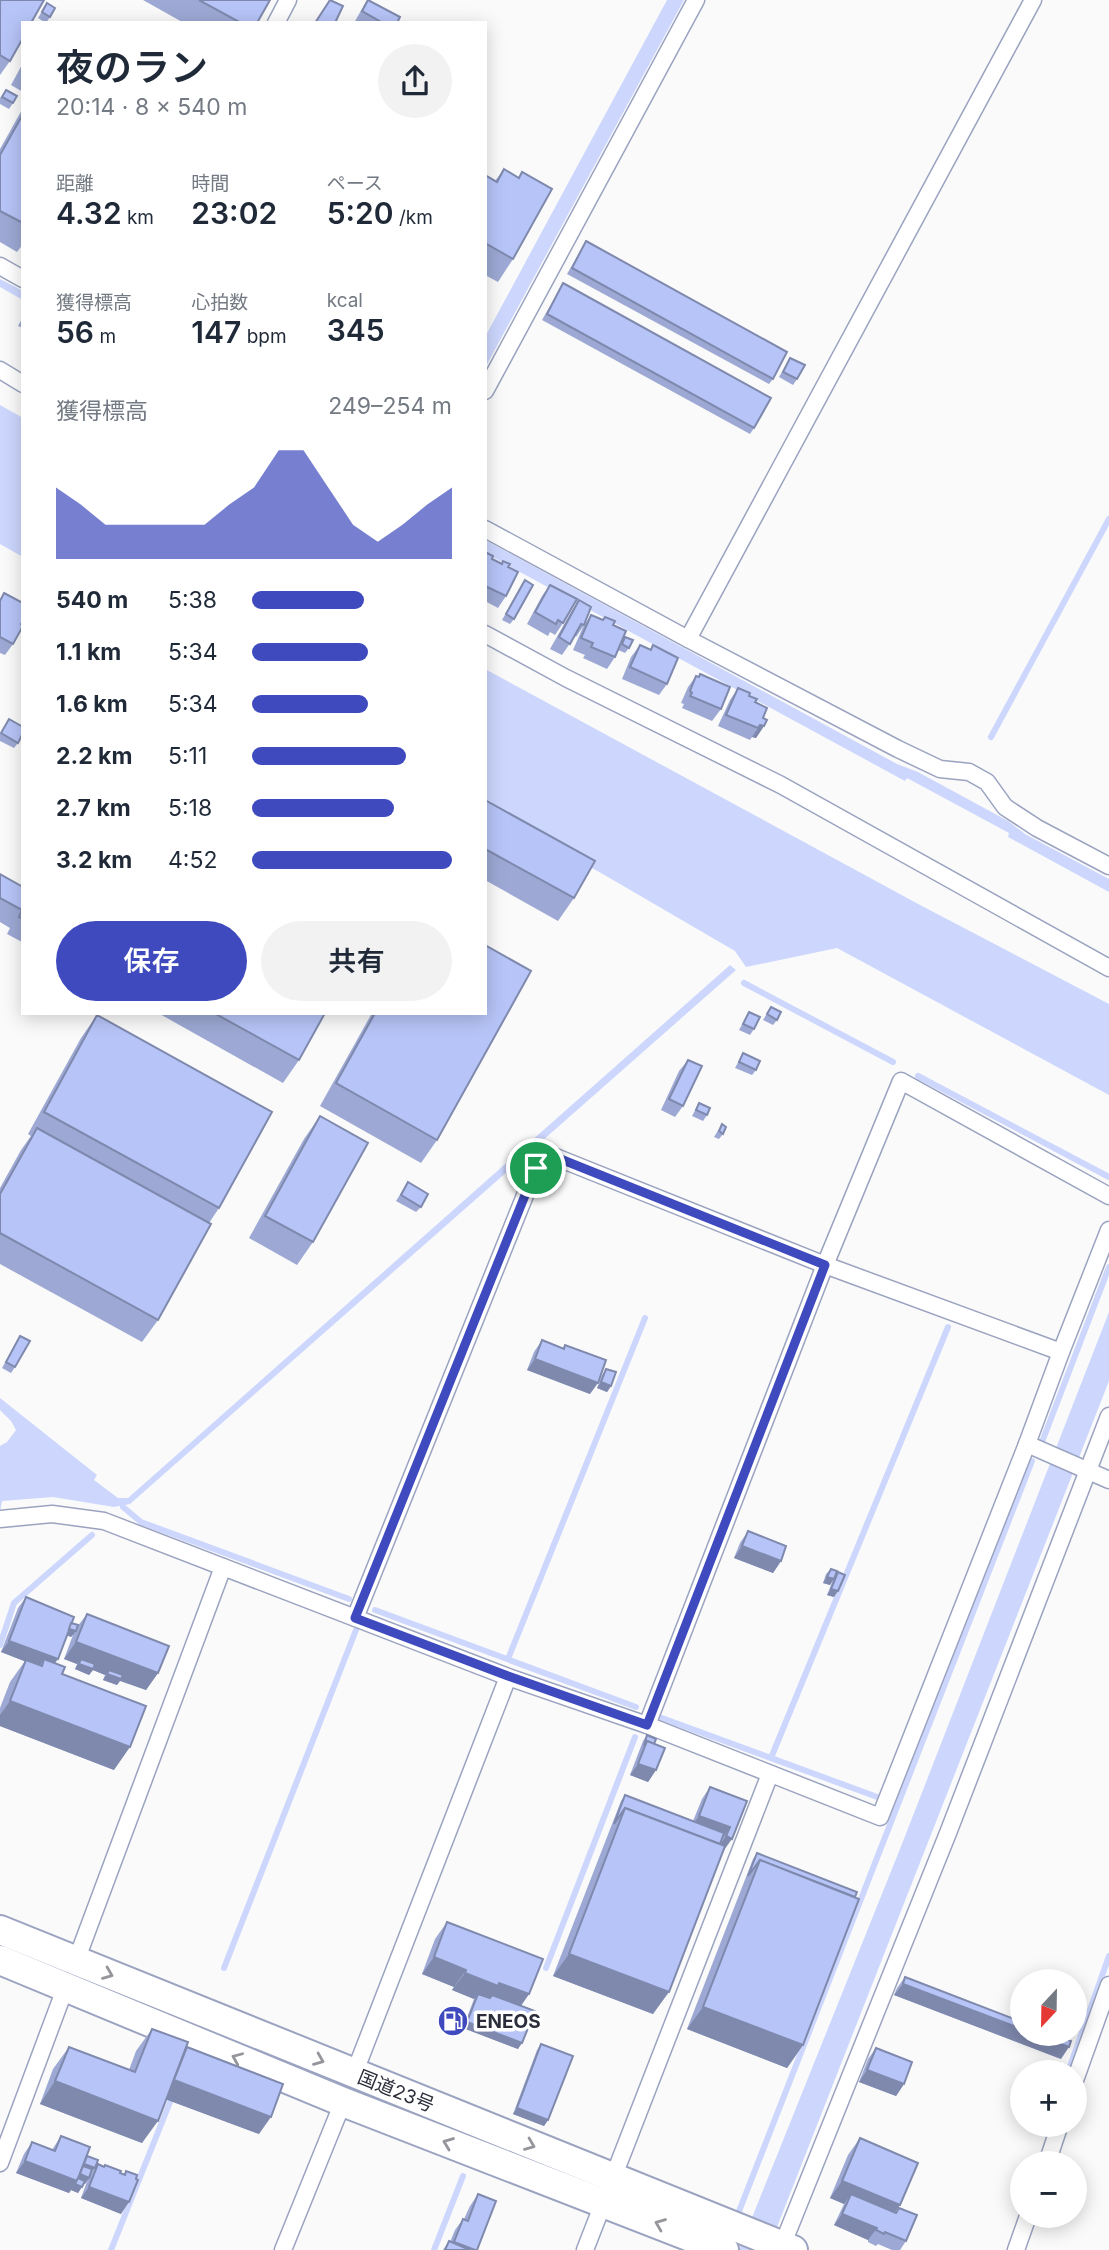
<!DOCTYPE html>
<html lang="ja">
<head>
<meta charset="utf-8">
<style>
	:root { --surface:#fff; --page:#f2f2f3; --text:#1f2937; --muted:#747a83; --accent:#3e4abe }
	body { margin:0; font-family:Inter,"Noto Sans JP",sans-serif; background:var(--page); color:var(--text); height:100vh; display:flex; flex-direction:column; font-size:26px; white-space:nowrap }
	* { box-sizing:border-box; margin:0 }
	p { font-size:23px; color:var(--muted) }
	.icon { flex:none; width:38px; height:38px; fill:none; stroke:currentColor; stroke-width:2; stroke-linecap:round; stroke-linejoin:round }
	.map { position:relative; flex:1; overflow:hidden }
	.details { position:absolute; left:21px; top:21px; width:466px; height:994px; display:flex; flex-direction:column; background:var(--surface); border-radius:0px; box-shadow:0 4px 18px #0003 }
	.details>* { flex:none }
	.needle { width:46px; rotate:202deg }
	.tools { position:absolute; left:1010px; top:1969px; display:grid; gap:14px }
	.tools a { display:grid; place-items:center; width:77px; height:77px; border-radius:50%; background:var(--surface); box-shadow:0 4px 18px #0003; font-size:35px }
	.pin { position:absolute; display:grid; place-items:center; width:60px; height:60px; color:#fff; margin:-30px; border:4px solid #fff; border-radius:50%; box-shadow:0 2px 7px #0007 }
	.round { display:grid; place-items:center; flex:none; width:74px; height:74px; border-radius:37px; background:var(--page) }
	.overview { display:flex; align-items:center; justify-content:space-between; height:119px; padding:0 35px }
	h1 { font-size:38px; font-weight:600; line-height:52px }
	.stats { display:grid; grid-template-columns:repeat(3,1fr); gap:10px; height:119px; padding:7px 35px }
	.stats div { display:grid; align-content:center }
	.stats b { font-size:30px; font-weight:600 }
	.stats small { font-size:19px; font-weight:400 }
	.stats p { font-size:19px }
	.chart { height:196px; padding:14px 35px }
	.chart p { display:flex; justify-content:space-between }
	.chart svg { width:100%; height:126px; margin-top:7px; fill:var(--accent); opacity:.7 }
	.primary-button { display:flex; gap:14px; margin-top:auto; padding:14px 35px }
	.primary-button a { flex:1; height:80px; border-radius:42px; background:var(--accent); color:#fff; font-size:28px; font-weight:600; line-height:80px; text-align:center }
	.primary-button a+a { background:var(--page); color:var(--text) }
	ul { padding:0 35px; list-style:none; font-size:23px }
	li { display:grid; grid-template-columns:112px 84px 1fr; align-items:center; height:52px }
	li i { height:18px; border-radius:9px; background:var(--accent) }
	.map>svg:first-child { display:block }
	.water { fill:#cdd7fe }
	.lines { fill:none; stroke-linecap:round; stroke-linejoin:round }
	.stream { stroke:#cdd7fe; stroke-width:6 }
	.minor-casing { stroke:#9ba3c0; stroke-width:19 }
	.trunk-casing { stroke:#9ba3c0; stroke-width:32 }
	.minor { stroke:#fff; stroke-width:16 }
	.trunk { stroke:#fff; stroke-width:28 }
	.wall { fill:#9da9d4 }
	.shaded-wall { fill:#7f89ad }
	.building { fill:#b6c4f7; stroke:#7f89ad; stroke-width:2 }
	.oneway { stroke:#95969c }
	.route-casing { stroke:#fff; stroke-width:14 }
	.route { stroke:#3e4abe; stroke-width:9 }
	.labels { text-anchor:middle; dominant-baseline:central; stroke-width:7; stroke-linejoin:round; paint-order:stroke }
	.poi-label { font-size:19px; font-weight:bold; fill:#2b2e3a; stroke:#fff; text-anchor:start }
	.street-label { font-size:19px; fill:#2b2e3a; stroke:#fff }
</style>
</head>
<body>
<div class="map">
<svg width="1109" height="2250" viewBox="0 0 1109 2250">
	<rect width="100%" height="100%" fill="#f9faf9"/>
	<g class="water">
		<path d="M667,0H684L485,368V337Z"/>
		<path d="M0,279L23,291V300L0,287Z"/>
		<path d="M0,405L23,418V557L0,544Z"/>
		<path d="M485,540L897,764L918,772L1008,821L1025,834L1109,879V892L1008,837L1009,833L907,778L905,781L485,553Z"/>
		<path d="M485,669L920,905L1109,1004V1095L837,948L746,967L735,951L601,873L485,810Z"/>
		<path d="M730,965L736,970L130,1504L114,1507L53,1497L2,1501L0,1512V1446L7,1442L16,1430L11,1421L0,1410V1398L97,1475L94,1480L118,1498H128Z"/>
		<path d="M1109,1312V1381L768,2250H739L900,1849Z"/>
	</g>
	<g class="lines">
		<g class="stream">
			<path d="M991,737L1109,519"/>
			<path d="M744,983L893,1062"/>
			<path d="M918,1076L1109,1177"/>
			<path d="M1042,1442L1109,1267"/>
			<path d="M122,1502L123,1507L141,1522L349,1599"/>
			<path d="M375,1610L636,1707"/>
			<path d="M0,1645L14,1603L92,1535"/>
			<path d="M508,1659L645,1318"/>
			<path d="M662,1718L880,1798"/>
			<path d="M771,1758L948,1327"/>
			<path d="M224,1968L356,1630"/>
			<path d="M546,1968L635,1737"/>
			<path d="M1068,2072L1109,1956"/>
			<path d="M1048,2126L1049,2124"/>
			<path d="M736,2219L1032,1461"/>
			<path d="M111,2250L170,2102"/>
			<path d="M434,2250L463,2176"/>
		</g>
		<g class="minor-casing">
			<g id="minor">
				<path d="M276,23L288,0"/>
				<path d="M0,266L23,279"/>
				<path d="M0,370L23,384"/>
				<path d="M485,391L696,0"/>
				<path d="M485,529L688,639L898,749L940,769L969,772L987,782L1005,807L1037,828L1109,866"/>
				<path d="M485,634L566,678L781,785L1109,968"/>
				<path d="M688,639L1033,0"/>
				<path d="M1061,1352L1109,1230"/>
				<path d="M1027,1444L1109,1480"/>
				<path d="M0,1519L52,1514L104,1521L508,1677L647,1725L880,1817L1027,1444L1061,1352L825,1265L553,1156L536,1168L355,1618"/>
				<path d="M647,1725L825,1265L901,1081L1109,1196"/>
				<path d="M76,1961L223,1567"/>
				<path d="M354,2074L508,1677"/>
				<path d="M1074,2083L1109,1985"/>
				<path d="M0,2163L66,1986"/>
				<path d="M1047,2163L1060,2124"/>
				<path d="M782,2246L948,1833L1109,1416"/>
				<path d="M283,2250L343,2102"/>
				<path d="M585,2250L770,1774"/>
				<path d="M1016,2250L1028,2216"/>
			</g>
		</g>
		<g class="trunk-casing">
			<g id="trunk">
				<path d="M0,1930L793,2250"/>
				<path d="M0,1960L343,2102L724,2250"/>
			</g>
		</g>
		<use href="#minor" class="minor"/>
		<use href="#trunk" class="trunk"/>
	</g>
	<g class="wall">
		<path d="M0,0L10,61L0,75Z"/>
		<path d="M143,0H270L257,23H184Z"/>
		<path d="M367,0L397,23H354Z"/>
		<path d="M47,3L50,17L46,23L38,18Z"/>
		<path d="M23,63V92L11,85Z"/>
		<path d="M6,90L13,103L9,109L0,104V98Z"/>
		<path d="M23,108V244L17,252L0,242V149Z"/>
		<path d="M504,169L513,259L498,282L485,275V175L495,181Z"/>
		<path d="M586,241L773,379L769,384L567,274Z"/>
		<path d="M563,283L754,428L750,434L542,320Z"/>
		<path d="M23,317V328L18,326Z"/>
		<path d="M790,358L797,379L793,385L779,377Z"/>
		<path d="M485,552L492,559L506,596L498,608L485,601Z"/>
		<path d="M525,580L514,619L510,624L502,620Z"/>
		<path d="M550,585L563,623L555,635L550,632L548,636L527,624L542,596Z"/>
		<path d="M4,593L13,644L5,655L0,653V599Z"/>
		<path d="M579,600L584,625L576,637L575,636L562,655L550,649L571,612Z"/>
		<path d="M591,615L602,620L605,617L613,625L615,657L607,669L583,658L585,655L573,650L583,627Z"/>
		<path d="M625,637L629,648L625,653L618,650Z"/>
		<path d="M640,645L650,649L653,645L667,684L659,695L622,679L631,657Z"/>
		<path d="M696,676L721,709L712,721L682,708L684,704L681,703L688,687Z"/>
		<path d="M738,688L749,696L755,702L763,718L764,726L756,738L752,737L750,740L718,726L730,700Z"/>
		<path d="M9,719L18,743L14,748L0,741V734Z"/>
		<path d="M485,800L574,898L558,921L485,880Z"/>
		<path d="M0,874L23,887L22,942L7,934L10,928L0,922Z"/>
		<path d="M771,1007L777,1020L773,1025L763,1020Z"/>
		<path d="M749,1012L754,1029L750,1035L739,1030Z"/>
		<path d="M158,1013H325L299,1060L283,1083Z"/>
		<path d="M372,1013H485L437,1140L421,1163L320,1106Z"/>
		<path d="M97,1015L219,1208L209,1223L158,1320L142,1342L0,1264V1188L21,1150L31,1136L28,1134L81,1038Z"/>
		<path d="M743,1053L756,1070L752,1075L735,1068Z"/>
		<path d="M688,1060L683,1106L675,1117L661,1110L679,1071Z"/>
		<path d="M699,1103L707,1115L703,1121L692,1116Z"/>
		<path d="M320,1116L313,1242L297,1265L249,1238L304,1139Z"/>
		<path d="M722,1124L723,1134L719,1139L714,1137Z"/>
		<path d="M408,1182L421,1207L416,1212L396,1201Z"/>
		<path d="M20,1336L15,1367L11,1373L2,1368Z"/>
		<path d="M542,1340L563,1348L565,1345L590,1394L527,1370L534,1352Z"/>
		<path d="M606,1369L611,1386L607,1392L597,1388L602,1375Z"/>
		<path d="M748,1531L781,1561L773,1573L734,1558L740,1543Z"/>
		<path d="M831,1569L834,1577L838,1572L834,1597L827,1595L833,1580L830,1585L823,1583L826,1574Z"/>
		<path d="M26,1597L77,1627L87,1614L158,1673L146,1690L120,1680L117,1685L103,1680L105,1675L93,1670L89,1675L75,1669L77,1664L64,1659L73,1635L71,1637L67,1635L55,1663L62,1674L114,1770L0,1726V1708L10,1682L25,1661L1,1652L18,1608Z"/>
		<path d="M647,1735L654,1744L656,1770L648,1782L630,1775L643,1741Z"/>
		<path d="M710,1787L747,1801L723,1850L653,2014L553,1976L621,1801L625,1795L693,1821L702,1799Z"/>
		<path d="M757,1853L803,2045L787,2068L687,2029L753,1859Z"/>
		<path d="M447,1922L529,1994L521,2006L518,2049L463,2028L474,1999L452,1990L454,1987L422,1974L435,1939Z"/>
		<path d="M905,1977L1061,2059L894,1995L897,1988Z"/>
		<path d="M152,2029L184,2051L187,2047L259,2134L166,2099L142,2143L40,2104L53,2069L69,2047L129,2070L136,2051Z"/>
		<path d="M541,2044L548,2120L544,2126L513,2114L537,2050Z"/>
		<path d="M876,2048L904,2084L896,2096L859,2082L868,2059Z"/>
		<path d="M61,2136L87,2156L90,2173L89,2178L85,2184L84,2183L78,2193L71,2190L69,2193L16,2173L24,2154L32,2142L52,2150Z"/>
		<path d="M860,2138L895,2213L899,2208L906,2241L900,2250H892L878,2244L876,2246L868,2242V2240L834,2225L844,2204L830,2198L848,2155Z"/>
		<path d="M98,2164L124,2174L126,2171L121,2214L81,2198L89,2176Z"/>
		<path d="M478,2194L475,2250H443L449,2241L450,2242L455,2230L463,2219H464L470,2206Z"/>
	</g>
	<g class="shaded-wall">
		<path d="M760,725L764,726L756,738L752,737Z"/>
		<path d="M535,1359L598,1383L590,1394L527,1370Z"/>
		<path d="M601,1382L611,1386L607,1392L597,1388Z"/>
		<path d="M742,1546L781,1561L773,1573L734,1558Z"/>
		<path d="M827,1577L834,1579L830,1585L823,1583Z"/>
		<path d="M831,1589L838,1591L834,1597L827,1595Z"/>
		<path d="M68,1628L76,1631L71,1637L64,1634Z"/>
		<path d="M9,1641L58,1659L49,1671L44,1659L39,1667L1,1652Z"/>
		<path d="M76,1642L158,1673L146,1690L120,1681L117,1685L103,1680L109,1670L105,1675L93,1670L89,1675L75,1669L81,1659L77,1664L64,1659Z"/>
		<path d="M10,1701L130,1747L114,1770L0,1726V1715Z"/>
		<path d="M638,1764L656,1770L648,1782L630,1775Z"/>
		<path d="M699,1816L730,1827L722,1839L691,1827Z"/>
		<path d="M726,1836L732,1839L724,1850L718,1848Z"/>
		<path d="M569,1954L669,1992L653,2014L553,1976Z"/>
		<path d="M434,1957L466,1970L454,1987L422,1974Z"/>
		<path d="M465,1973L499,1983L529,1994L517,2011L491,1995L486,2003L478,1994L474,1999L452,1990Z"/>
		<path d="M903,1984L1022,2029V2034H1033L1069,2047L1061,2059L894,1995Z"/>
		<path d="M703,2007L803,2045L787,2068L687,2029Z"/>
		<path d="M467,2022L522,2043L518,2049L463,2028Z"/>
		<path d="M867,2070L904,2084L896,2096L859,2082Z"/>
		<path d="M174,2080L271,2117L259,2134L162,2098Z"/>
		<path d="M55,2081L158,2121L142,2143L40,2104Z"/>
		<path d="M517,2108L548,2120L544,2126L513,2114Z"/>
		<path d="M25,2161L77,2181L69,2193L16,2173Z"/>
		<path d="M83,2163L95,2168L90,2174L81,2170Z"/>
		<path d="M79,2174L89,2178L85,2184L75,2180Z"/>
		<path d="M842,2181L900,2205L888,2223L851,2194L844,2204L830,2198Z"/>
		<path d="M75,2184L82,2187L78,2193L71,2190Z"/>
		<path d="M89,2187L129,2202L121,2214L81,2198Z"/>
		<path d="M842,2214L877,2228L868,2240L834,2225Z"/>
	</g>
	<g class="building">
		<path d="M0,0H44L31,23H23V38L10,61L0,55Z"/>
		<path d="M199,0H270L257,23H241Z"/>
		<path d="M330,0L343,6L335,23H315Z"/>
		<path d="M368,0L400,17L397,23H383L362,11Z"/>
		<path d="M47,3L55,8L50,17L42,12Z"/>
		<path d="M6,90L17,96L13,103L2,97Z"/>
		<path d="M23,114V223L0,211V155Z"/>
		<path d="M504,169L519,178L522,172L552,189L513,259L485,243V175L497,182Z"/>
		<path d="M586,241L787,352L773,379L572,268Z"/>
		<path d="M563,283L771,398L754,428L547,314Z"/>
		<path d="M790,358L805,365L797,379L783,372Z"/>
		<path d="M485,552L493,556L492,559L502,564L503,561L510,564L508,567L518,572L506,596L485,586Z"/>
		<path d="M525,580L533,585L514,619L506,614Z"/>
		<path d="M550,585L577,599L563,623L558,620L556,624L535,612Z"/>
		<path d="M4,593L23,603V622L21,624L23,626L13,644L0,637V601Z"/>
		<path d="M579,600L591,607L584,625L581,624L570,644L559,637Z"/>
		<path d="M591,615L603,620L605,617L615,621L613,625L626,631L615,657L591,647L593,643L581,638Z"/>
		<path d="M625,637L633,640L629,648L622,644Z"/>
		<path d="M640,645L651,650L653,645L678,658L667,684L630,667Z"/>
		<path d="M700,674L730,687L721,709L690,696L692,693L690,691L696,676L699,677Z"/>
		<path d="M738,688L750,693L749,696L757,699L755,702L767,708L763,718L767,720L764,726L760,725L758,728L726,715Z"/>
		<path d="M9,719L23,727V733L18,743L1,733Z"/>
		<path d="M485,800L595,861L574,898L485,849Z"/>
		<path d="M0,874L23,887V919L19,917L22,910L0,898Z"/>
		<path d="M485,945L531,971L437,1140L336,1083L375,1013H485Z"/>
		<path d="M771,1007L781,1012L777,1020L767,1014Z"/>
		<path d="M749,1012L760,1017L754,1029L743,1024Z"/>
		<path d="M214,1013H325L299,1060Z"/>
		<path d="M97,1015L272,1112L219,1208L44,1112Z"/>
		<path d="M743,1053L760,1061L756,1070L739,1062Z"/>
		<path d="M688,1060L702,1066L683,1106L669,1099Z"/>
		<path d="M699,1103L710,1108L707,1115L696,1110Z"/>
		<path d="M320,1116L368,1143L313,1242L265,1216Z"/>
		<path d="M722,1124L726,1127L723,1134L719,1131Z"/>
		<path d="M37,1128L211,1224L158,1320L0,1233V1194Z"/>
		<path d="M408,1182L428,1194L421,1207L401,1195Z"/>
		<path d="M20,1336L30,1341L15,1367L6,1362Z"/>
		<path d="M542,1340L564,1349L565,1345L606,1360L598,1383L535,1359Z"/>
		<path d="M606,1369L616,1372L611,1386L601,1382Z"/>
		<path d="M748,1531L786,1546L781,1561L742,1546Z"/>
		<path d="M831,1569L837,1571L834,1579L827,1577Z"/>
		<path d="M838,1572L845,1575L838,1591L831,1589Z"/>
		<path d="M26,1597L74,1617L58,1659L9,1641Z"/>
		<path d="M87,1614L169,1646L158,1673L76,1642Z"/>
		<path d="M71,1623L78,1625L76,1631L69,1629Z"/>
		<path d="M44,1659L65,1667L62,1674L146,1706L130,1747L10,1701L26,1660L42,1666Z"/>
		<path d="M81,1659L95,1664L93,1669L79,1664Z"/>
		<path d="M109,1670L123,1675L121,1679L107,1674Z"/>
		<path d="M647,1735L656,1739L654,1744L647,1741L644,1746Z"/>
		<path d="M647,1741L665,1748L656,1770L638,1764Z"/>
		<path d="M710,1787L747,1801L732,1839L726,1836L730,1827L699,1816Z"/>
		<path d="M625,1795L724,1833L720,1844L625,1808L614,1824Z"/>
		<path d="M625,1808L725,1846L669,1992L569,1954Z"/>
		<path d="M757,1853L857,1892L855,1897L760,1860L748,1876Z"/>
		<path d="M760,1860L859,1899L803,2045L703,2007Z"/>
		<path d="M447,1922L543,1959L529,1994L499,1983L498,1986L465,1973L466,1970L434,1957Z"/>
		<path d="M905,1977L1022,2022V2029L903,1984Z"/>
		<path d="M478,1994L490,1998L492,1995L535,2011L522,2043L467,2022Z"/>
		<path d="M152,2029L188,2042L158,2121L55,2081L69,2047L135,2072Z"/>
		<path d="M1033,2034H1053L1071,2041L1069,2047Z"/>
		<path d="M541,2044L573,2056L548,2120L517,2108Z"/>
		<path d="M187,2047L283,2084L271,2117L174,2080Z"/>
		<path d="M876,2048L912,2062L904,2084L867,2070Z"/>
		<path d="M61,2136L90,2147L77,2181L25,2161L32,2142L55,2151Z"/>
		<path d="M860,2138L918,2163L900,2205L842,2181Z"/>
		<path d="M87,2156L98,2160L95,2168L84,2164Z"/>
		<path d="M98,2164L104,2167L105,2165L121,2171L120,2173L125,2175L126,2171L137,2175L136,2179L138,2180L129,2202L89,2187Z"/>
		<path d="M83,2166L92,2169L89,2178L80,2174Z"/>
		<path d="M78,2178L85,2181L82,2187L75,2184Z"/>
		<path d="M478,2194L496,2201L477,2250H475L454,2242L463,2219L468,2221Z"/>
		<path d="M851,2194L896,2213L899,2208L917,2215L906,2241L885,2232L884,2234L876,2230L877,2228L842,2214Z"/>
		<path d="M449,2241L470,2250H445Z"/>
	</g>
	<defs><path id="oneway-chevron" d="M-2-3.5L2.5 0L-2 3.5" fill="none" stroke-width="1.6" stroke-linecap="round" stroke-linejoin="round" transform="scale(1.75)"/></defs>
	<g class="oneway">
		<use href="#oneway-chevron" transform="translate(108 1974) rotate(22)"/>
		<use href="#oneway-chevron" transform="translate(237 2058) rotate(-157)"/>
		<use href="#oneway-chevron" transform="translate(319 2060) rotate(22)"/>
		<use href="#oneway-chevron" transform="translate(448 2143) rotate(-159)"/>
		<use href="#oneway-chevron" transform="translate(530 2145) rotate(22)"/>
		<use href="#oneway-chevron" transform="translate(660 2224) rotate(-158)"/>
	</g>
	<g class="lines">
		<g class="route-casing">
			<path id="route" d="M553,1156L825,1265L647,1725L508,1676L355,1618L536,1168Z"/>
		</g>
		<use href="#route" class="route"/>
	</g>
	<defs>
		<g id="fuel-disc" transform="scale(1.575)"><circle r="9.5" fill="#3e4abe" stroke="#fff"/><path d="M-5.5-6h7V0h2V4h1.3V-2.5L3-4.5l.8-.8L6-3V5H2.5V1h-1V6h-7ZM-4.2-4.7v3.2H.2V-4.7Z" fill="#fff"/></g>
	</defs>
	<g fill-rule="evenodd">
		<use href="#fuel-disc" x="453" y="2021"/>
	</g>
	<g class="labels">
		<g class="poi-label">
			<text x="476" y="2021">ENEOS</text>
		</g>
		<g class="street-label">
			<text transform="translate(396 2091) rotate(22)">国道23号</text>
		</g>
	</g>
</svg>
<div class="tools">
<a><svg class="needle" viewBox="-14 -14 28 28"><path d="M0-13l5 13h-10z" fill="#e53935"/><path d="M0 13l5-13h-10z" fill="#747a83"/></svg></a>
<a>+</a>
<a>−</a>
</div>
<div class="pin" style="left:536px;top:1168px;background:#1e9e55"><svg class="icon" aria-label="arrive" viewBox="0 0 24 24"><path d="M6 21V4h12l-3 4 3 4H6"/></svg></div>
<section class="details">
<div class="overview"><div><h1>夜のラン</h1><p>20:14 · 8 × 540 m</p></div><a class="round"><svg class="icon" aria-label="share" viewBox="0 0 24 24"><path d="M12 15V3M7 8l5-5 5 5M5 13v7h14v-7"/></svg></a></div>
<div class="stats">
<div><p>距離</p><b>4.32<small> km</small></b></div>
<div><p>時間</p><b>23:02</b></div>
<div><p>ペース</p><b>5:20<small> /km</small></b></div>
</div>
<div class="stats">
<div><p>獲得標高</p><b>56<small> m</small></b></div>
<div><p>心拍数</p><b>147<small> bpm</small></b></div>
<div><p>kcal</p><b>345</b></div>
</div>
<div class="chart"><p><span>獲得標高</span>249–254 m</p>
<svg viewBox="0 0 160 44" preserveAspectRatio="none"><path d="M0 44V19L10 25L20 32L30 32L40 32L50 32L60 32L70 25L80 19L90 6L100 6L110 19L120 32L130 38L140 32L150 25L160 19V44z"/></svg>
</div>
<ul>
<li><b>540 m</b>5:38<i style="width:56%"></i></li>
<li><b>1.1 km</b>5:34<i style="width:58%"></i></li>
<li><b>1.6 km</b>5:34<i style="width:58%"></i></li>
<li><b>2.2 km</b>5:11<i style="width:77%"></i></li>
<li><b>2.7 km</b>5:18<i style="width:71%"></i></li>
<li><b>3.2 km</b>4:52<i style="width:100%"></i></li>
</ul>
<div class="primary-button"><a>保存</a><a>共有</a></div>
</section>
</div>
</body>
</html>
